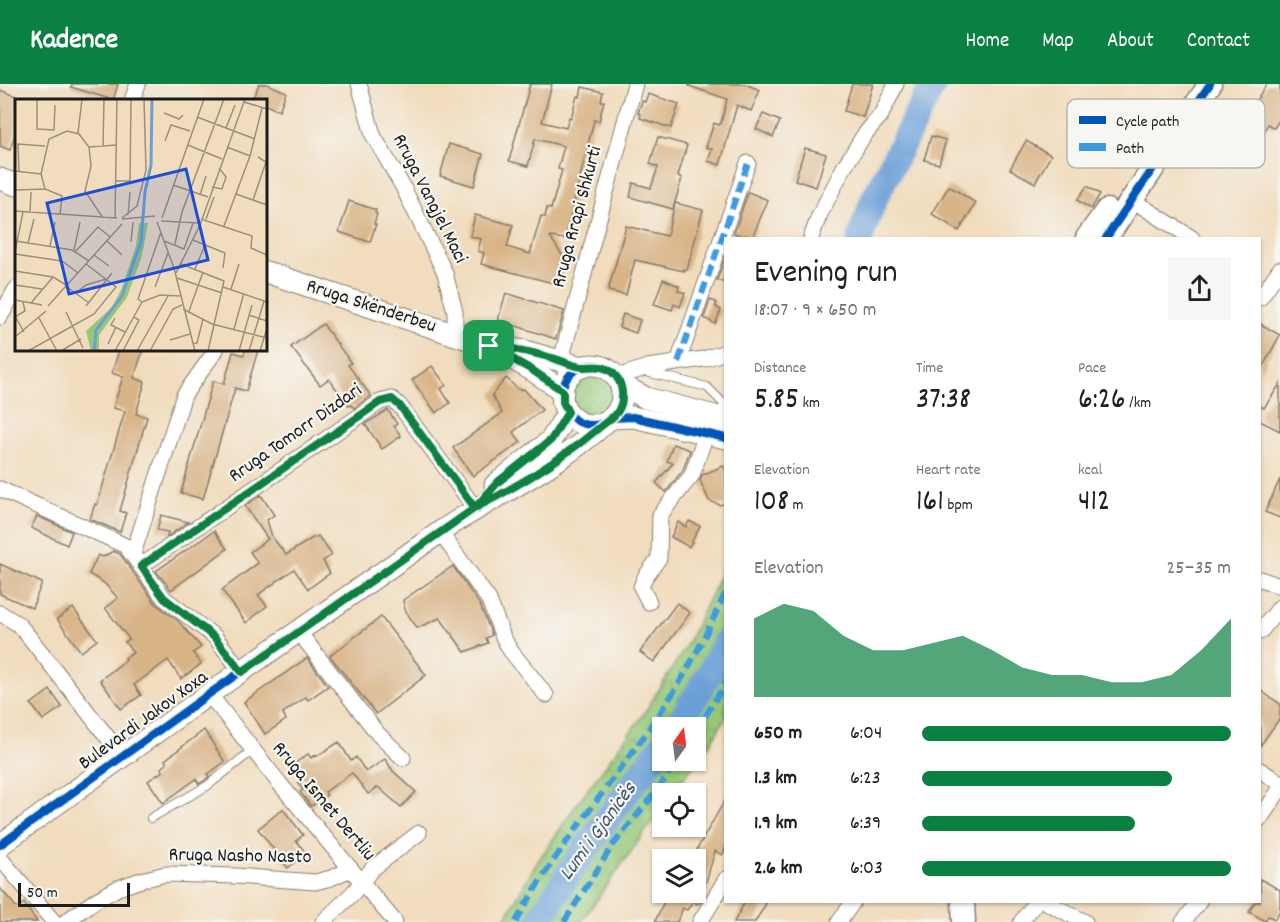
<!DOCTYPE html>
<html lang="en">
<head>
<meta charset="utf-8">
<style>
	:root { --surface:#fff; --page:#f6f6f6; --text:#202124; --muted:#757577; --accent:#0b8043 }
	body { margin:0; font-family:Dekko,sans-serif; background:var(--page); color:var(--text); height:100vh; display:flex; flex-direction:column; font-size:22px; white-space:nowrap }
	* { box-sizing:border-box; margin:0 }
	p { font-size:20px; color:var(--muted) }
	.icon { flex:none; width:33px; height:33px; fill:none; stroke:currentColor; stroke-width:2; stroke-linecap:round; stroke-linejoin:round }
	.map { position:relative; flex:1; overflow:hidden }
	.sheet { position:absolute; left:724px; top:153px; width:537px; height:666px; display:flex; flex-direction:column; background:var(--surface); border-radius:0px; box-shadow:0 2px 4px #0004 }
	.sheet>* { flex:none }
	.needle { width:39px; rotate:14deg }
	.tools { position:absolute; left:652px; top:633px; display:grid; gap:12px }
	.tools a { display:grid; place-items:center; width:54px; height:54px; border-radius:0px; background:var(--surface); box-shadow:0 2px 4px #0004; font-size:30px }
	.scale { position:absolute; left:18px; bottom:15px; width:112px; box-sizing:border-box; padding-left:6px; border:3px solid #1c1c1c; border-top:0; font-size:16px; line-height:21px; white-space:nowrap; color:#1c1c1c; -webkit-text-stroke:4px #f6f6f2; paint-order:stroke }
	.pin { position:absolute; display:grid; place-items:center; width:51px; height:51px; color:#fff; margin:-26px; border-radius:12px; box-shadow:0 3px 9px #0006 }
	.round { display:grid; place-items:center; flex:none; width:63px; height:63px; border-radius:0px; background:var(--page) }
	.overview { display:flex; align-items:center; justify-content:space-between; height:102px; padding:0 30px }
	h1 { font-size:33px; font-weight:600; line-height:45px }
	.stats { display:grid; grid-template-columns:repeat(3,1fr); gap:9px; height:102px; padding:6px 30px }
	.stats div { display:grid; align-content:center }
	.stats b { font-size:30px; font-weight:600 }
	.stats small { font-size:16px; font-weight:400 }
	.stats p { font-size:16px }
	.chart { height:168px; padding:12px 30px }
	.chart p { display:flex; justify-content:space-between }
	.chart svg { width:100%; height:108px; margin-top:6px; fill:var(--accent); opacity:.7 }
	ul { padding:0 30px; list-style:none; font-size:20px }
	li { display:grid; grid-template-columns:96px 72px 1fr; align-items:center; height:45px }
	li i { height:15px; border-radius:8px; background:var(--accent) }
	header { display:flex; align-items:center; gap:36px; box-sizing:border-box; height:84px; padding:0 30px; background:var(--accent); color:#fff }
	header strong { font-size:28px }
	nav { display:flex; gap:33px; margin-inline-start:auto; font-size:21px }
	.map>svg:first-child { display:block }
	.grass { fill:url(#grass-dots); stroke:#58724a; stroke-width:1.5 }
	.park { fill:url(#park-crowns); stroke:#58724a; stroke-width:1.5; fill-rule:evenodd }
	.lines { fill:none; stroke-linecap:round; stroke-linejoin:round }
	.river { stroke:#6a9fd7; stroke-width:27 }
	.building { fill:#d9b487 }
	.lane-casing { stroke:#867c6c; stroke-width:10 }
	.street-casing { stroke:#867c6c; stroke-width:17 }
	.secondary-casing { stroke:#867c6c; stroke-width:23 }
	.primary-casing { stroke:#867c6c; stroke-width:25 }
	.lane { stroke:#fff; stroke-width:8 }
	.street { stroke:#fff; stroke-width:15 }
	.secondary { stroke:#fff; stroke-width:21 }
	.primary { stroke:#fff; stroke-width:22 }
	.quiet { stroke:#3c9bdf; stroke-width:6; stroke-dasharray:12 6; stroke-linecap:butt }
	.cycleway-casing { stroke:#f6f6f2; stroke-width:11 }
	.cycleway { stroke:#0057b8; stroke-width:8 }
	.route-casing { stroke:#fff; stroke-width:12 }
	.route { stroke:#0b8043; stroke-width:8 }
	.labels { text-anchor:middle; dominant-baseline:central; stroke-width:4.5; stroke-linejoin:round; paint-order:stroke }
	.street-label { font-size:20px; fill:#1c1c1c; stroke:#f6f6f2 }
	.water-label { font-size:21px; font-style:italic; fill:#3f5770; stroke:#f6f6f2 }
	.inset-river { fill:none; stroke:#6a9fd7; stroke-width:3 }
	.inset-road { fill:none; stroke:#9c8f7d; stroke-width:1.5 }
	.view { fill:#1d4ed8; fill-opacity:0.15; stroke:#1d4ed8; stroke-width:3 }
	.inset-edge { fill:none; stroke:#1c1c1c; stroke-width:3 }
	.key { fill:#f6f6f2; stroke:#b5b5b2; stroke-width:1.5 }
	.key-label { font-size:16px; fill:#1c1c1c }
</style>
</head>
<body>
<header>
<strong>Kadence</strong>
<nav><a>Home</a><a>Map</a><a>About</a><a>Contact</a></nav>
</header>
<div class="map">
<svg width="1280" height="838" viewBox="0 0 1280 838">
	<defs>
		<pattern id="grass-dots" width="8" height="8" patternUnits="userSpaceOnUse" patternTransform="scale(1.5)"><rect width="8" height="8" fill="#95c777"/><path d="M2 2h.1M6 6h.1" fill="none" stroke="#80aa66" stroke-width="1.8" stroke-linecap="round"/></pattern>
		<pattern id="park-crowns" width="20" height="18" patternUnits="userSpaceOnUse" patternTransform="scale(1.5)"><rect width="20" height="18" fill="#95c777"/><path d="M2 6a3 3 0 1 1 6 0M12 15a3 3 0 1 1 6 0" fill="none" stroke="#80aa66"/></pattern>
	</defs>
	<rect width="100%" height="100%" fill="#f6f6f2"/>
	<filter id="ink" filterUnits="userSpaceOnUse"><feTurbulence type="fractalNoise" baseFrequency=".0167" numOctaves="2"/><feDisplacementMap in="SourceGraphic" scale="12" xChannelSelector="R" yChannelSelector="G"/><feConvolveMatrix kernelMatrix="1 2 1 2 8 2 1 2 1" color-interpolation-filters="sRGB"/></filter>
	<filter id="wash" filterUnits="userSpaceOnUse"><feTurbulence type="fractalNoise" baseFrequency=".008" numOctaves="4" result="noise"/><feDisplacementMap in="SourceGraphic" scale="24" xChannelSelector="R" yChannelSelector="G"/><feGaussianBlur stdDeviation="1.35" result="paint"/><feColorMatrix in="noise" values="0 0 0 0 0 0 0 0 0 0 0 0 0 0 0 0 0 1.4 0 .05"/><feComposite in="paint" operator="in"/></filter>
	<g filter="url(#wash)">
		<rect width="100%" height="100%" fill="#f1dcbd"/>
		<circle class="grass" cx="593" cy="311" r="22"/>
		<path class="park" d="M726,479V633L710,660L672,709L663,710V722L581,838H503L535,782L577,720L643,631L685,564ZM663,644H696V676H663Z"/>
		<g class="lines">
			<g class="river">
				<path d="M860,154L874,115L933,0"/>
				<path d="M676,644L710,589L726,558"/>
				<path d="M539,838C575,775 619,718 663,661"/>
			</g>
		</g>
		<g id="blocks">
			<g class="building">
				<path d="M72,0H118L113,16L71,3Z"/>
				<path d="M259,0H267L286,8L279,27L266,21V16H252Z"/>
				<path d="M530,0H552L542,38L566,44L569,33L571,34L577,12L580,13L582,3L603,8L601,17H604L599,37L594,36L565,155L550,153L566,177L560,198L553,199L481,180L484,169L478,167L481,155L470,152L475,131L513,141L507,163L530,170L541,132L545,133L547,124L551,125L562,86L558,85L564,62L535,55L528,82L509,77Z"/>
				<path d="M689,0H745L760,6L751,27L737,21L720,81L708,77L712,65L706,63L714,39L719,41L721,39L727,15L689,2Z"/>
				<path d="M852,0H873L863,33L844,27Z"/>
				<path d="M1267,0H1280V35L1274,44L1268,40L1252,69L1235,59L1252,29L1249,27Z"/>
				<path d="M0,6L16,12V47L10,66L0,62Z"/>
				<path d="M648,10L679,20L671,44L640,34L641,30L638,29L642,17L645,18Z"/>
				<path d="M763,30L780,37L773,53L756,45Z"/>
				<path d="M931,52L946,56L939,80L924,76Z"/>
				<path d="M658,53L687,61L678,92L682,94L673,125L630,113L633,99L651,104L658,83L650,80Z"/>
				<path d="M1026,57L1051,71L1035,99L1010,85Z"/>
				<path d="M449,60L483,70L474,102L440,92Z"/>
				<path d="M805,64L826,70L816,103L795,96Z"/>
				<path d="M949,102L976,119L959,147L932,130Z"/>
				<path d="M1087,102L1100,110L1091,125L1077,116Z"/>
				<path d="M748,108L768,116L752,154L746,151L745,153L734,149Z"/>
				<path d="M349,117L376,126L375,129L377,130L374,140H376L370,158L339,148Z"/>
				<path d="M675,119L703,126L687,186L684,185V187L635,176L626,211L608,207L626,142L667,152Z"/>
				<path d="M726,171V199L717,196Z"/>
				<path d="M663,195L679,202L678,207L685,209L680,223L674,220L672,226L654,220Z"/>
				<path d="M506,209L564,227L556,255L498,236Z"/>
				<path d="M710,216L716,218V223L721,226L715,240L704,234Z"/>
				<path d="M623,230L640,236L636,249L619,243Z"/>
				<path d="M323,240L351,279L348,281L371,312L354,324L351,321L349,322L329,295L320,301L291,263Z"/>
				<path d="M1260,240L1280,251L1260,288Z"/>
				<path d="M119,266H143L134,294L145,298L136,330L147,333L120,427L126,429L120,448L90,435L95,420L97,421L125,327L113,324L123,293L112,289Z"/>
				<path d="M245,266H258L246,307L235,304L203,415L181,409L213,297L224,300L233,268L244,271Z"/>
				<path d="M432,282L446,301L441,305L450,319L436,329L412,296Z"/>
				<path d="M506,294L519,306L524,305L542,326L513,348L521,358L473,392L453,364L502,329L492,311Z"/>
				<path d="M1280,300V347L1260,337V322L1264,324Z"/>
				<path d="M388,326L397,340L394,342L401,352L382,365L365,340Z"/>
				<path d="M673,360L690,366L683,386L666,408L656,399L673,379L667,377Z"/>
				<path d="M723,382L726,386V419L720,421L709,417L700,396L702,391Z"/>
				<path d="M1280,395V434L1265,428Z"/>
				<path d="M261,411L274,431L267,436L272,453L286,471L314,453L315,454L318,452L332,471L323,477L330,489L308,505L294,485L258,511L267,522L246,539L222,506L258,479L250,468L268,455L245,422Z"/>
				<path d="M161,431L188,438L167,453L168,448L157,446Z"/>
				<path d="M37,432L72,448L67,461L31,444Z"/>
				<path d="M689,437L700,442L689,463L671,453L678,438L686,443Z"/>
				<path d="M214,447L227,465L171,506L156,487Z"/>
				<path d="M113,467L120,470L156,520L178,537L201,563L193,569L201,580L181,595L168,576L134,601L141,611L121,625L100,596L126,576L125,574L133,569L125,558L129,555L105,524L118,514L104,499L89,490L98,471L103,473Z"/>
				<path d="M0,480L42,499L32,524L0,510Z"/>
				<path d="M453,482L480,521L492,551L486,554L488,559L465,568L440,534L417,544L405,526L403,516Z"/>
				<path d="M677,519L690,529L654,578L640,568Z"/>
				<path d="M73,524L97,556L81,568L57,535Z"/>
				<path d="M381,533L426,591L376,630L330,572Z"/>
				<path d="M307,574L328,602L308,616L306,613L283,629L286,636L265,650L244,618Z"/>
				<path d="M50,606L62,623L43,636L31,620Z"/>
				<path d="M1260,606L1280,620V634L1260,662Z"/>
				<path d="M204,646L225,678L208,690L209,693L204,697L199,700L196,695L163,719L148,697L163,687L161,684L167,680L165,676Z"/>
				<path d="M339,658L351,677L356,673L366,688L385,675L393,687L416,708L401,723L378,703L368,710L352,689L325,708L327,711L311,722L300,708L303,706L298,699L304,695L294,680L308,670L311,674L316,671L317,672Z"/>
				<path d="M726,714V763L722,771L715,767L700,819L696,820V813L687,826L683,824L677,838H655L668,808H696V776H691Z"/>
				<path d="M283,725L303,751L296,757L306,769L288,784L258,745Z"/>
				<path d="M1260,795L1280,806V826L1275,835L1268,832L1265,837L1249,828L1255,818H1260Z"/>
				<path d="M0,804L17,824L24,819L37,838H0Z"/>
				<path d="M745,818H767L755,838H734Z"/>
			</g>
		</g>
	</g>
	<g filter="url(#ink)">
		<use href="#blocks" fill-opacity="0" stroke="#867c6c" stroke-width="1.5"/>
		<g class="lines">
			<g class="lane-casing">
				<g id="lane">
					<path d="M646,288L707,303L724,320L721,332"/>
					<path d="M151,734L207,702L253,666"/>
				</g>
			</g>
			<g class="street-casing">
				<g id="street">
					<path d="M359,0L373,51L403,103L445,189L455,228V251"/>
					<path d="M132,16L138,0"/>
					<path d="M1132,116L1192,154"/>
					<path d="M811,154L819,132L843,85L864,51L881,31L896,0"/>
					<path d="M1260,214L1280,185"/>
					<path d="M0,233L16,205"/>
					<path d="M561,276L635,0"/>
					<path d="M678,278L748,79"/>
					<path d="M617,293L648,283L704,275L726,268"/>
					<path d="M0,405L126,462L164,514L215,553L242,588"/>
					<path d="M440,448L489,516L503,553L510,566L546,611"/>
					<path d="M133,470L184,311L216,266"/>
					<path d="M141,482L380,318L392,315L400,322L475,424"/>
					<path d="M1260,495L1280,502"/>
					<path d="M649,518L641,503L645,493L659,474L660,431L692,391L706,350"/>
					<path d="M0,529L18,540L26,549L123,673"/>
					<path d="M298,547L378,650L403,674"/>
					<path d="M1260,548L1280,523"/>
					<path d="M209,610L280,700L395,838"/>
					<path d="M1260,686L1280,699"/>
					<path d="M1260,735L1280,705"/>
					<path d="M0,774L54,838"/>
					<path d="M1046,818L1085,838"/>
					<path d="M65,838L96,816L118,804L141,796L166,790L235,792L315,798L331,794L351,785"/>
					<path d="M323,838L353,809L372,785L419,749"/>
					<path d="M700,838L726,795"/>
					<path d="M839,838L853,818"/>
					<path d="M1021,838L1036,818"/>
					<path d="M1183,838L1199,818"/>
				</g>
			</g>
			<g class="secondary-casing">
				<g id="secondary">
					<path d="M0,95L16,101"/>
					<path d="M266,188L489,262L525,267L582,283"/>
					<path d="M500,268L532,286L563,307"/>
					<circle cx="592" cy="311" r="30"/>
					<path d="M620,300L646,314L726,335"/>
					<path d="M612,334L633,333L726,354"/>
					<path d="M495,401L551,356L568,328"/>
					<path d="M0,761L209,610L440,448C493,412 559,383 606,338"/>
				</g>
			</g>
			<g class="primary-casing">
				<g id="primary">
					<path d="M1087,154L1107,126"/>
					<path d="M1106,154L1210,0"/>
					<path d="M963,818L964,838"/>
				</g>
			</g>
			<use href="#lane" class="lane"/>
			<use href="#street" class="street"/>
			<use href="#secondary" class="secondary"/>
			<use href="#primary" class="primary"/>
			<g class="quiet">
				<path d="M678,278L748,79"/>
				<path d="M696,648L726,598"/>
				<path d="M516,838C560,756 624,687 673,609C694,576 710,542 726,507"/>
				<path d="M564,838L613,761L659,704L677,676"/>
			</g>
			<g class="cycleway-casing">
				<g id="cycleway">
					<path d="M1106,154L1210,0"/>
					<circle cx="592" cy="311" r="30"/>
					<path d="M612,334L633,333L726,354"/>
					<path d="M141,482L380,318L392,315L400,322L475,424"/>
					<path d="M0,761L209,610L440,448C493,412 559,383 606,338"/>
				</g>
			</g>
			<use href="#cycleway" class="cycleway"/>
		</g>
	</g>
	<g class="lines" filter="url(#ink)">
		<g class="route-casing">
			<path id="route" d="M489,262L532,286L563,307V318L568,328L551,356L498,398L475,424L242,588L214,553L164,514L141,482L380,318L392,315L400,322L475,424C521,401 566,372 605,339C610,335 615,332 618,327C625,315 623,298 613,289C603,280 594,283 583,283C573,283 561,276 552,274C531,268 511,264 489,262"/>
		</g>
		<use href="#route" class="route"/>
	</g>
	<g class="labels">
		<g class="street-label">
			<text transform="translate(429 115) rotate(63)">Rruga Vangjel Maci</text>
			<text transform="translate(578 133) rotate(-75)">Rruga Rrapi Shkurti</text>
			<text transform="translate(371 223) rotate(18)">Rruga Skënderbeu</text>
			<text transform="translate(296 350) rotate(-35)">Rruga Tomorr Dizdari</text>
			<text transform="translate(144 637) rotate(-36)">Bulevardi Jakov Xoxa</text>
			<text transform="translate(323 718) rotate(50)">Rruga Ismet Dertliu</text>
			<text transform="translate(240 773) rotate(1)">Rruga Nasho Nasto</text>
		</g>
		<g class="water-label">
			<text transform="translate(599 748) rotate(-54)">Lumi i Gjanicës</text>
		</g>
	</g>
	<g transform="translate(15 15)">
		<rect width="252" height="252" fill="#f1dcbd"/>
		<path d="M124,124H133L127,157L112,198L84,236V251L94,252H76L71,232L97,208L106,191L121,147Z" fill="#95c777"/>
		<path class="inset-river" d="M79,252L81,231L107,197L126,143L130,93L136,66L137,0"/>
		<path class="inset-road" d="M22,1V30L39,31L40,6M229,3L252,10M149,14L164,20L168,16M182,18L240,40M211,29L220,6M63,34L67,0M150,42L156,26L175,32M173,46L207,60M88,47L89,0M74,48L101,46M212,48L235,57M0,72L26,75M4,73L3,45L30,47M101,82H115L116,0M158,86L193,98M197,88L207,90L211,78L204,69M0,91L30,90M221,95L252,106M185,96L191,77M238,101L251,63L243,58M0,112L102,119M15,113L16,93M45,116L47,97L30,90L26,75L34,40L52,32L64,35L74,48L76,67L70,92L88,119M113,116L115,93M100,119L102,0M107,119L122,107L131,71L129,0M147,119L189,0M107,120L140,117M186,120L237,137L236,149L252,156M191,120L199,98M146,122L185,124M142,123L159,169L180,252M209,127L235,57L247,9M178,141L210,154L208,169M1,142L57,151L74,162M92,142L107,156M149,142L169,150L178,124M116,143L118,123M13,144L19,120M160,145L167,113L209,0M35,147L40,123M59,151L65,123M0,153L8,113M60,153L83,128L95,138M0,155L47,162L63,174M79,156L94,167M166,165L209,182L193,252M180,170L190,146M0,172L38,178L53,187M161,174L185,126L230,0M162,179L207,194M0,186L27,190M52,188L74,204M140,188L153,154M208,188L252,203M216,190L224,165M61,194L71,186L91,180M0,201L27,206M127,203L123,200L146,133M16,204L38,178M33,207L107,125M71,207L97,174M168,210L197,225L252,239M174,212L188,173M51,213L68,249M234,216L252,222M0,217L9,233M0,218L10,212L8,203M24,219L42,252M100,219L96,226L110,233M219,230L229,194M0,238L31,212M155,241L175,235M93,245L101,228M178,245L182,244L188,220M13,252L79,215L101,188L71,165M46,252L66,240M100,252L127,203L145,196L165,197M108,252L124,221L119,218M122,252L153,197M135,252L158,210L167,206M224,252L237,206M234,252L249,202M245,252L252,229"/>
		<path class="view" d="M171,70L193,161L54,195L32,104Z"/>
		<rect width="252" height="252" class="inset-edge"/>
	</g>
	<rect x="1067" y="15" width="198" height="69" rx="9" class="key"/>
	<rect x="1079" y="32" width="27" height="8" fill="#0057b8"/>
	<rect x="1079" y="59" width="27" height="8" fill="#3c9bdf"/>
	<g class="key-label">
		<text x="1116" y="42">Cycle path</text>
		<text x="1116" y="69">Path</text>
	</g>
</svg>
<div class="tools">
<a><svg class="needle" viewBox="-14 -14 28 28"><path d="M0-13l5 13h-10z" fill="#e53935"/><path d="M0 13l5-13h-10z" fill="#757577"/></svg></a>
<a><svg class="icon" aria-label="locate" viewBox="0 0 24 24"><circle cx="12" cy="12" r="6"/><path d="M12 2v4M12 18v4M2 12h4M18 12h4"/></svg></a>
<a><svg class="icon" aria-label="layers" viewBox="0 0 24 24"><path d="M12 4l9 5-9 5-9-5zM3 14l9 5 9-5"/></svg></a>
</div>
<div class="scale">50 m</div>
<div class="pin" style="left:489px;top:262px;background:#1e9e55"><svg class="icon" aria-label="arrive" viewBox="0 0 24 24"><path d="M6 21V4h12l-3 4 3 4H6"/></svg></div>
<section class="sheet">
<div class="overview"><div><h1>Evening run</h1><p>18:07 · 9 × 650 m</p></div><a class="round"><svg class="icon" aria-label="share" viewBox="0 0 24 24"><path d="M12 15V3M7 8l5-5 5 5M5 13v7h14v-7"/></svg></a></div>
<div class="stats">
<div><p>Distance</p><b>5.85<small> km</small></b></div>
<div><p>Time</p><b>37:38</b></div>
<div><p>Pace</p><b>6:26<small> /km</small></b></div>
</div>
<div class="stats">
<div><p>Elevation</p><b>108<small> m</small></b></div>
<div><p>Heart rate</p><b>161<small> bpm</small></b></div>
<div><p>kcal</p><b>412</b></div>
</div>
<div class="chart"><p><span>Elevation</span>25–35 m</p>
<svg viewBox="0 0 160 44" preserveAspectRatio="none"><path d="M0 44V12L10 6L20 9L30 19L40 25L50 25L60 22L70 19L80 25L90 32L100 35L110 35L120 38L130 38L140 35L150 25L160 12V44z"/></svg>
</div>
<ul>
<li><b>650 m</b>6:04<i style="width:100%"></i></li>
<li><b>1.3 km</b>6:23<i style="width:81%"></i></li>
<li><b>1.9 km</b>6:39<i style="width:69%"></i></li>
<li><b>2.6 km</b>6:03<i style="width:100%"></i></li>
</ul>
</section>
</div>
</body>
</html>
